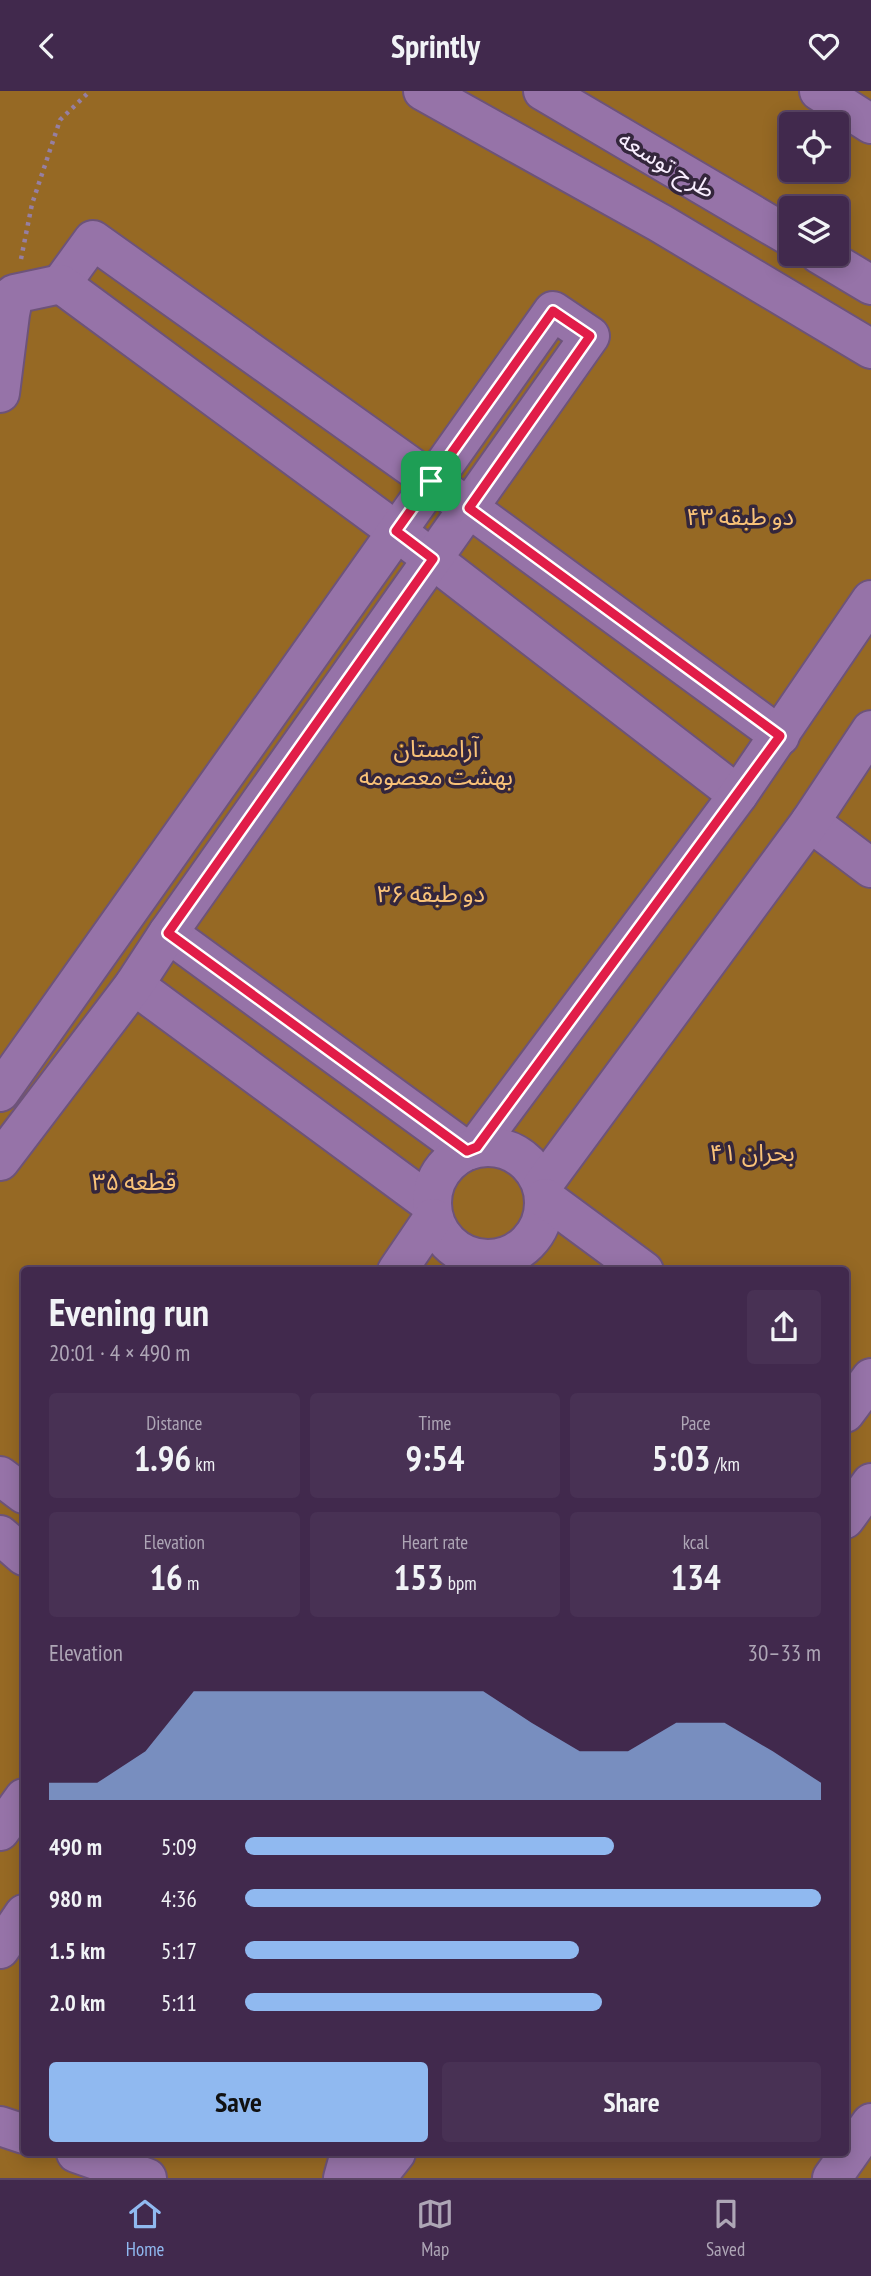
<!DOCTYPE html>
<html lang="en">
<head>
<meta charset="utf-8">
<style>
	:root { --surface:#41294d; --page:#483154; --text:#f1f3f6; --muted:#aea6b6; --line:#5a4565; --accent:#90b9f0 }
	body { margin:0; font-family:"PT Sans Narrow","Noto Sans Arabic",sans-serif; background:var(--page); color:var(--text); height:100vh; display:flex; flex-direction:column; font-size:26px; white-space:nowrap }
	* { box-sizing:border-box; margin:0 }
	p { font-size:23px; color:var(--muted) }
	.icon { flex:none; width:38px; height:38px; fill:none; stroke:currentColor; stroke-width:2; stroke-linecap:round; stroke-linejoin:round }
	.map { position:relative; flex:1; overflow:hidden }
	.drawer { position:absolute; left:21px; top:1176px; width:828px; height:889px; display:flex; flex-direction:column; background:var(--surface); border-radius:7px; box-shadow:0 4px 18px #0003,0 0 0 2px var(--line) }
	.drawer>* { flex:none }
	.buttons { position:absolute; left:779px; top:21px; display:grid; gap:14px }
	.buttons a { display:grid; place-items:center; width:70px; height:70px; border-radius:7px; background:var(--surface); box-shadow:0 4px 18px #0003,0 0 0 2px var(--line); font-size:35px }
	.pin { position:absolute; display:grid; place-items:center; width:60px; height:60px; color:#fff; margin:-30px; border-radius:14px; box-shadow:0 4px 10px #0006 }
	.round { display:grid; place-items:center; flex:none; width:74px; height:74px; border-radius:7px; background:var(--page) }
	.head { display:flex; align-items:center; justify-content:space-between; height:119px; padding:0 28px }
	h1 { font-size:38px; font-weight:600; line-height:52px }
	.figures { display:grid; grid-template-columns:repeat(3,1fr); gap:10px; height:119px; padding:7px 28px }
	.figures div { display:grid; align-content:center; border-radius:7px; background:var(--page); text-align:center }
	.figures b { font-size:35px; font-weight:600 }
	.figures small { font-size:19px; font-weight:400 }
	.figures p { font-size:19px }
	.chart { height:196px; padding:14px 28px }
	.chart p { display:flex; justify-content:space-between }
	.chart svg { width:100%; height:126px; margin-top:7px; fill:var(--accent); opacity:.7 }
	.cta { display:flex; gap:14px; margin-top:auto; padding:14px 28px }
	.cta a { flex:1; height:80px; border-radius:7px; background:var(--accent); color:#111; font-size:28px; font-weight:600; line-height:80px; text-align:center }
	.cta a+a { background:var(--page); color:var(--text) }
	ul { padding:0 28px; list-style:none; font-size:23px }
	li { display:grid; grid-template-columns:112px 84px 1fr; align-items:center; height:52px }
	li i { height:18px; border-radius:9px; background:var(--accent) }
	header { display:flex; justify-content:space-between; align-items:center; height:91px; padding:0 28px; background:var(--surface); font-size:32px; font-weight:600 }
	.dock { display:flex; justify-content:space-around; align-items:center; height:98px; border-top:2px solid var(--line); background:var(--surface); font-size:19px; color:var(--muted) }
	.dock a { display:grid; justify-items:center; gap:4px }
	.dock .selected { color:var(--accent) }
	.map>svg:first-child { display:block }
	.green { fill:#966924; fill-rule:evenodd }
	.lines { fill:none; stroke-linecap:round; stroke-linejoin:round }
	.minor-casing { stroke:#6d537a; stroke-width:42 }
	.path { stroke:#967fa2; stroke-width:4.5; stroke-dasharray:3.5 5; stroke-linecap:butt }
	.minor { stroke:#9673a8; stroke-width:38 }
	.route-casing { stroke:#fff; stroke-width:14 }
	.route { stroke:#e11d48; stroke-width:9 }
	.labels { text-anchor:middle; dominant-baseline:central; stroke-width:7; stroke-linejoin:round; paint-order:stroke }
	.street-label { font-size:24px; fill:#f8edfe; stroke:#34263c }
	.park-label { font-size:24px; fill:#f9c278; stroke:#34263c }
</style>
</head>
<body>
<header><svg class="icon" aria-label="back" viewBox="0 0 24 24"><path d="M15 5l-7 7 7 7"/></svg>Sprintly<svg class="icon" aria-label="heart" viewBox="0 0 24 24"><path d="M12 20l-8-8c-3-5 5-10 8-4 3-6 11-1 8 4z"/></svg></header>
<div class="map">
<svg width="871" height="2087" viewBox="0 0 871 2087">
	<rect width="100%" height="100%" fill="#573767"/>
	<path class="green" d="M0,0H871V2087H0ZM791,33H836V79H791ZM791,117H836V163H791ZM24,1180H845V2062H24Z"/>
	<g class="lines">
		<g class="minor-casing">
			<g id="minor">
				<path d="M423,0L660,132L871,258"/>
				<path d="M543,0L791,146"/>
				<path d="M819,0L871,33"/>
				<path d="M819,163L871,194"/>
				<path d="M61,193L93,149L469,417L780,645"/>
				<path d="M0,302L10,223L14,203L61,193L396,440L738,704"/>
				<path d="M810,731L871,777"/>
				<path d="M168,842L467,1060"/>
				<path d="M134,894L431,1113"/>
				<path d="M0,1001L553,220L590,245L168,842L134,894L0,1070"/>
				<path d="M476,1056L738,704L871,509"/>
				<circle cx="488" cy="1112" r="56"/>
				<path d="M542,1095L810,731L871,639"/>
				<path d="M545,1107L644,1180"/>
				<path d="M397,1180L433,1127"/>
				<path d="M845,1322L871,1287"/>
				<path d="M0,1385L24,1403"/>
				<path d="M845,1428L871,1392"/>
				<path d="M0,1444L24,1465"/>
				<path d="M0,1740L24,1707"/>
				<path d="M0,1858L24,1823"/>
				<path d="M0,2035L24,2043"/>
				<path d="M76,2062L147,2087"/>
				<path d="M343,2087L350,2062"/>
				<path d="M376,2087L396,2062"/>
				<path d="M832,2087L871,2032"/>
			</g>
		</g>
		<path class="path" d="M21,168L32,113L60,29L90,0"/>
		<use href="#minor" class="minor"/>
	</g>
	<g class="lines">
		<g class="route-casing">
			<path id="route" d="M553,220L590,245L469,417L780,645L477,1056L467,1060L168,842L433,468L396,440Z"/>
		</g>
		<use href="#route" class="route"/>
	</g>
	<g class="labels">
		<g class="street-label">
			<text transform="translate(667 73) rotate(31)">طرح توسعه</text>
		</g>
		<g class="park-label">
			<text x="740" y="425">۴۳ دو طبقه</text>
			<text x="436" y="657">آرامستان<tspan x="436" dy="28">بهشت معصومه</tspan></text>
			<text x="431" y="802">۳۶ دو طبقه</text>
			<text x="752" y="1061">۴۱ بحران</text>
			<text x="134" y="1090">قطعه ۳۵</text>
		</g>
	</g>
</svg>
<div class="buttons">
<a><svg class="icon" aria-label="locate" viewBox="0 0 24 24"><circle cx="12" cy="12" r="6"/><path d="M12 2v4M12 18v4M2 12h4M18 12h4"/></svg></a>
<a><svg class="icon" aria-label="layers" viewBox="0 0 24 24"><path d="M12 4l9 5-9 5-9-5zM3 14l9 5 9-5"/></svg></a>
</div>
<div class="pin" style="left:431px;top:390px;background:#1e9e55"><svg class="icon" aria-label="arrive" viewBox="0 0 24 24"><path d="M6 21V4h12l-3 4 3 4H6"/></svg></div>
<section class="drawer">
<div class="head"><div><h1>Evening run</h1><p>20:01 · 4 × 490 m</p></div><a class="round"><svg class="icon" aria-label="share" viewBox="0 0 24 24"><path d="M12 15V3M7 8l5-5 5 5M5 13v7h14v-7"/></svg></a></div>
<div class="figures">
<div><p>Distance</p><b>1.96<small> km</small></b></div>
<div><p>Time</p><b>9:54</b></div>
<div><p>Pace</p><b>5:03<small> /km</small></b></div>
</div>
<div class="figures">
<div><p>Elevation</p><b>16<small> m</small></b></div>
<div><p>Heart rate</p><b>153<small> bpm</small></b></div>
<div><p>kcal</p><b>134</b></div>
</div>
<div class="chart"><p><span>Elevation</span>30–33 m</p>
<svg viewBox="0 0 160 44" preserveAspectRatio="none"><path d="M0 44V38L10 38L20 27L30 6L40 6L50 6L60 6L70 6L80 6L90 6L100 17L110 27L120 27L130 17L140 17L150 27L160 38V44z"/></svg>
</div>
<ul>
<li><b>490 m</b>5:09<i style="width:64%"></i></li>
<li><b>980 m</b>4:36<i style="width:100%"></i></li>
<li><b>1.5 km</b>5:17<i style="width:58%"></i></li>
<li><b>2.0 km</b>5:11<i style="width:62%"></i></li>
</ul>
<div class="cta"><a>Save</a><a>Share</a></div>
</section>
</div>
<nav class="dock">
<a class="selected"><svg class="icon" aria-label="home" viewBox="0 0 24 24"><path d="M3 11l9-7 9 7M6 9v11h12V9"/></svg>Home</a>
<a><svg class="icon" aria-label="map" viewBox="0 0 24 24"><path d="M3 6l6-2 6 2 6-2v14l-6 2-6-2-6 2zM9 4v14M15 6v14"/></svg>Map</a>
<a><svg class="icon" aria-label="saved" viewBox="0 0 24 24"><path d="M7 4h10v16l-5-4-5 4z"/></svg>Saved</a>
</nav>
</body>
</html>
